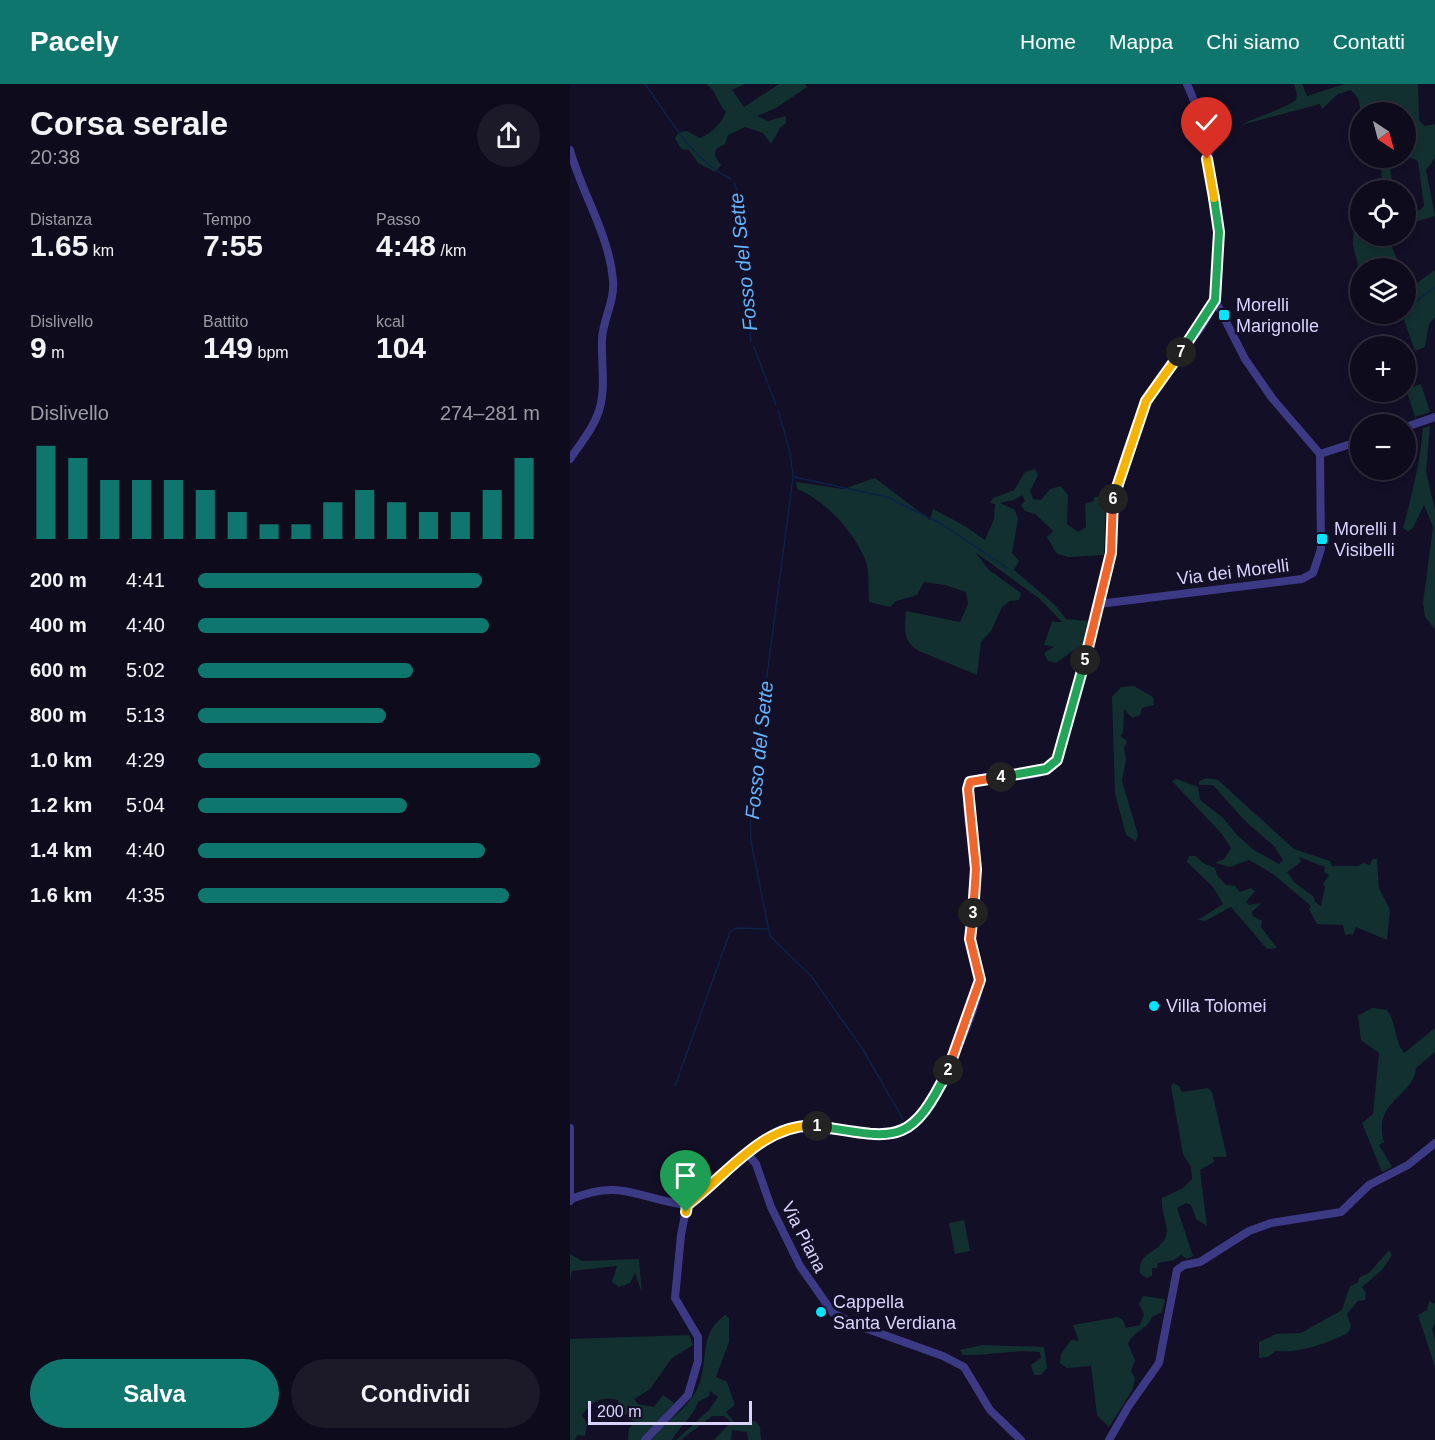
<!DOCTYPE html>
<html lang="it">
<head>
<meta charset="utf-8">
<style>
	:root { --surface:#0e0b1c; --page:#1c1929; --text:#f1f3f6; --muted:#9b9ba3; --line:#2e2b3b; --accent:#0f766e }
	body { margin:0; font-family:Arial,sans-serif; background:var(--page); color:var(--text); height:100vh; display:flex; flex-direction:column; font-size:22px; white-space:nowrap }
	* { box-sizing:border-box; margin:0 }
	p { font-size:20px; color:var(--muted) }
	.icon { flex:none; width:33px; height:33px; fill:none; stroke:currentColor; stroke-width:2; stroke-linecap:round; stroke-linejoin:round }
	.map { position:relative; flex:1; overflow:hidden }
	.details { display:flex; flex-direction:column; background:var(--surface); width:570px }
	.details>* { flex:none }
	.needle { width:39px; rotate:144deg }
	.tools { position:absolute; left:780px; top:18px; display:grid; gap:12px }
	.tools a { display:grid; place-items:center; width:66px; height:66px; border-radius:50%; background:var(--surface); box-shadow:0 3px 9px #0003,0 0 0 2px var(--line); font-size:30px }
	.scale { position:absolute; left:18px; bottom:15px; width:164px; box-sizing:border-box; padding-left:6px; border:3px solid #d9d4ff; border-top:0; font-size:16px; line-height:21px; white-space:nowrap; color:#d9d4ff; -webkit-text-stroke:4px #130f26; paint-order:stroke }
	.pin { position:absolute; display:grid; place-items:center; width:51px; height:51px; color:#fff; margin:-62px -26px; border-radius:50% 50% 50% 0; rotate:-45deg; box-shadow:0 0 6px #0007 }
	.pin .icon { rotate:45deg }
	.km { position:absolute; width:30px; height:30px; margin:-15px; border-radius:50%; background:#222; color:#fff; font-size:16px; line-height:30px; text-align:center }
	.round { display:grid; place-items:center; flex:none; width:63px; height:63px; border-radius:32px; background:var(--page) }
	.overview { display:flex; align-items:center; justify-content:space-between; height:102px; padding:0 30px }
	h1 { font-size:33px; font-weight:600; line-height:45px }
	.metrics { display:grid; grid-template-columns:repeat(3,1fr); gap:9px; height:102px; padding:6px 30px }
	.metrics div { display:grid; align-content:center }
	.metrics b { font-size:30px; font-weight:600 }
	.metrics small { font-size:16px; font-weight:400 }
	.metrics p { font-size:16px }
	.chart { height:168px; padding:12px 30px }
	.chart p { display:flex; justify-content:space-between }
	.chart svg { width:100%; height:108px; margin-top:6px; stroke:var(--accent); stroke-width:6 }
	.primary-button { display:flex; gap:12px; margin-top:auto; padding:12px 30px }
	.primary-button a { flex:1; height:69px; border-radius:36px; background:var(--accent); color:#fff; font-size:24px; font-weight:600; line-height:69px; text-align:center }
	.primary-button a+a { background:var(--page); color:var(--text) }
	ul { padding:0 30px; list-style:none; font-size:20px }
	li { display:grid; grid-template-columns:96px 72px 1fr; align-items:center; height:45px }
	li i { height:15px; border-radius:8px; background:var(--accent) }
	header { display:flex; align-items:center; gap:36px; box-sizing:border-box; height:84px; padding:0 30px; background:var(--accent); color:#fff }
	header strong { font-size:28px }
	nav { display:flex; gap:33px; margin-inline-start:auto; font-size:21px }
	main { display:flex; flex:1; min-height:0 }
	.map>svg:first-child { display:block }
	.green { fill:#12302f; fill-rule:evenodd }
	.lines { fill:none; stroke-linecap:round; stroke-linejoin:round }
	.stream { stroke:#0c2248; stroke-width:1.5 }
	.minor { stroke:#3d3a85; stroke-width:8 }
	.split-1-casing { stroke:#fff; stroke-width:12 }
	.split-2-casing { stroke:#fff; stroke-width:12 }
	.split-3-casing { stroke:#fff; stroke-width:12 }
	.split-4-casing { stroke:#fff; stroke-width:12 }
	.split-5-casing { stroke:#fff; stroke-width:12 }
	.split-6-casing { stroke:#fff; stroke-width:12 }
	.split-7-casing { stroke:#fff; stroke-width:12 }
	.split-8-casing { stroke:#fff; stroke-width:12 }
	.split-9-casing { stroke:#fff; stroke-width:12 }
	.split-1 { stroke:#f5b400; stroke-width:8 }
	.split-2 { stroke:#22a559; stroke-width:8 }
	.split-3 { stroke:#f0652b; stroke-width:8 }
	.split-4 { stroke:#f0652b; stroke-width:8 }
	.split-5 { stroke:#22a559; stroke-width:8 }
	.split-6 { stroke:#f0652b; stroke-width:8 }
	.split-7 { stroke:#f5b400; stroke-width:8 }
	.split-8 { stroke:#22a559; stroke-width:8 }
	.split-9 { stroke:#f5b400; stroke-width:8 }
	.poi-dot { fill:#00e5ff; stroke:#130f26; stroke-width:2 }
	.labels { text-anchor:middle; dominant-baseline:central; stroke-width:6; stroke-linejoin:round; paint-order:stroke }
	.poi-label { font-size:18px; fill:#d9d4ff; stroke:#130f26; text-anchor:start }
	.street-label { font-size:18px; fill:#d9d4ff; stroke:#130f26 }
	.water-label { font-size:20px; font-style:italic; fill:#62b6ff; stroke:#130f26 }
</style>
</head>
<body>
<header>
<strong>Pacely</strong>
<nav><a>Home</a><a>Mappa</a><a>Chi siamo</a><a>Contatti</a></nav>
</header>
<main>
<section class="details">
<div class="overview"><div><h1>Corsa serale</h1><p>20:38</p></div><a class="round"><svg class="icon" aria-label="share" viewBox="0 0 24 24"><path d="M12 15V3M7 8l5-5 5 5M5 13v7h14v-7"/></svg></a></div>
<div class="metrics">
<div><p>Distanza</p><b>1.65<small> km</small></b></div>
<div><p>Tempo</p><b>7:55</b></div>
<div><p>Passo</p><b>4:48<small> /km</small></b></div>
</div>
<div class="metrics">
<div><p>Dislivello</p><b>9<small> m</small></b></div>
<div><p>Battito</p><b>149<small> bpm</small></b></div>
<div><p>kcal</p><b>104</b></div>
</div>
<div class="chart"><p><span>Dislivello</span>274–281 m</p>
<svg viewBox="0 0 160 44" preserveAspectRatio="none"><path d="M5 44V6M15 44V11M25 44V20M35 44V20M45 44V20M55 44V24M65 44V33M75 44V38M85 44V38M95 44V29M105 44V24M115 44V29M125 44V33M135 44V33M145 44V24M155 44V11"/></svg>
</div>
<ul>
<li><b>200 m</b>4:41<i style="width:83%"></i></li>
<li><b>400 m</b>4:40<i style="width:85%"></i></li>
<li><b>600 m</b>5:02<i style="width:63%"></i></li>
<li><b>800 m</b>5:13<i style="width:55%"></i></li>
<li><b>1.0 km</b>4:29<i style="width:100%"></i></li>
<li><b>1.2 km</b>5:04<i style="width:61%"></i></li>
<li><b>1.4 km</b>4:40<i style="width:84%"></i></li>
<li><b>1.6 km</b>4:35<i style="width:91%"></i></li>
</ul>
<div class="primary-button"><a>Salva</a><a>Condividi</a></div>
</section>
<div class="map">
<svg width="865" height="1356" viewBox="0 0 865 1356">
	<rect width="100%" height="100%" fill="#130f26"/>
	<g class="green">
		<path d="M136,0H174L162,6L174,23L209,0H235L237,3L206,24L187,32L198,37L216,32V39L210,44L201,60L193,49L175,43L158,51L155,60L146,65L145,72L151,81L145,88L128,79L119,66L111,65L105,54L109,48L117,47L130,54C143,48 150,41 156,28C147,19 147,7 136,0Z"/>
		<path d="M724,0H732L737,12L775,0H848L849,36L854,42L865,40V74L856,86L865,132L836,141V134L842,133L854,122L848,77L839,73L826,76L820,82L823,106H813L810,74H836V28H791L788,14L781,6L768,10L752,25L750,20L671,41C689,31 708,28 726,16L727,10Z"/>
		<path d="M790,140V152H817L831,184H790V189L783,161L784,141Z"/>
		<path d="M865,186V233L859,240L855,263L845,267L832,230H836V194L840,204Z"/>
		<path d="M851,300L860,328L845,333L836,305Z"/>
		<path d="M860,342L856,388L865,426V545L855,533L853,519L863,443L854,421L843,444L838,447L833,444C842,411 850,378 853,344Z"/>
		<path d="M465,385L468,391L460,407L463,415L471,416L480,405L491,402L498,411L497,440L508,448L516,443L515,420L524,417V413L536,412L534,471L499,473L487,470L477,453L483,447L465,430L455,427L451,421L455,417L452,411L444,416L430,419L445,426L448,435L442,469L449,477L444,486L484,520L496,535L519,537L513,571L505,565L486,579L478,577L474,569L484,563L474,561L482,538H492L470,515L405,468L419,486L451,509L449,516L440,517L432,523L421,547L411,558L407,591L349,567C332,557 335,544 336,527L390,538L398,520L396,508L375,501L354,498L347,511L326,517L320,523L299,518C298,505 300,486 295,475C283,447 255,416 227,405L226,398L273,405L305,394L360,436L363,425L395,442L415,456L424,435L425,420L420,419L423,414L444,406L455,388Z"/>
		<path d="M564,602L583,613L584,621L572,624L570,631L562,634L554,625L553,649L550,652L557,657L554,664L556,676L552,697L568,751L566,757L556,751L545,709L542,613L551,603Z"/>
		<path d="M637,694L648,696L724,765L760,777L762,782H788L793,779L800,781L802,775H807L809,804L820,826L817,856L786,843L783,850L775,851L773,841L747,840L739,825L741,822L703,790L679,776L660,783L645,779L654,775L661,764L651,749L602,697L607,695L628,703L630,716L653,734L667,751L684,766L709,780L713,776L704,762L675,737L643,701H629V697ZM729,773L755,783L754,788L759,791L753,800L755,803L751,822L745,818L744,813L725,799L717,788L731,778Z"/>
		<path d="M619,772H626L633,779L645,784L647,791L656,801L665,802L670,808L681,804L685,807L676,818L679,821L691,819L682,828L683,832L692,837L691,843L707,864L697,865L661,823L635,837L628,836L653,820L643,803L617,778Z"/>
		<path d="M802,924L817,926C828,942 823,954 834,969L865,944V968L846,984C843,1014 802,1016 814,1058L809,1061L822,1083L812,1088L792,1039L803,1030L809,969L791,956L788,932Z"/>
		<path d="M603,999L609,1002L612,1008L638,1004L642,1008L657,1073H643L644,1078L630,1086L637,1142L626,1135L621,1121L616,1119L607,1124L623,1172L617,1175L611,1171L604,1176L588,1179L587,1184H582V1192L576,1194L570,1189C568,1168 586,1170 594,1156C602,1144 590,1130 592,1114L613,1104L622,1095L621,1083L613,1070L601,1003Z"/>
		<path d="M394,1136L400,1167L385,1170L379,1139Z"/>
		<path d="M819,1166L822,1171L812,1186L792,1203L796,1209L795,1216L788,1217L777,1230L781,1242L778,1249C755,1260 732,1269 706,1267L698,1273L689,1274V1258L706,1250L731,1249L772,1226L780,1202L787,1199L790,1193L799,1189Z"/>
		<path d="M0,1170L12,1177L69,1175L72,1209L65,1189L60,1199L49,1203L42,1198L47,1182L2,1187L0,1196Z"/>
		<path d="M573,1212L595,1215L592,1228L582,1233C577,1246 563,1247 558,1260L565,1276L561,1287L565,1294L563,1305L539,1343L527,1331L521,1282L497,1284L490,1279L491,1270L501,1256L509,1257L503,1241L548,1233L553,1236L556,1244L570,1241L574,1230L569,1220Z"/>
		<path d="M859,1217L865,1220V1239L862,1245L865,1256V1283L848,1231L857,1226Z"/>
		<path d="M155,1231L159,1234V1258L146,1293L157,1298L165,1321L156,1328L165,1339L186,1337L190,1343L191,1356H178L177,1348L162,1346L161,1356H144L161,1338L154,1332H142L111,1356H106L139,1326L148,1313L140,1307L139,1312L128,1318C123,1334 110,1341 102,1356H80C95,1338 118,1325 128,1303C140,1274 127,1252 155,1231Z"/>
		<path d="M119,1251L123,1261L102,1274L80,1305L64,1315L68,1320L84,1323L93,1311L104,1319L72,1356H58L59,1344L66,1338L59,1335L57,1330L48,1329V1316C31,1312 22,1317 12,1331L17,1340L15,1352L7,1351L5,1356H0V1255Z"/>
		<path d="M412,1261L474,1263L477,1284L471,1291H464L461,1281L471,1274L470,1268C444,1265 419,1272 393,1271L390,1266Z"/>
	</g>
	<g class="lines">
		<g class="stream">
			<path d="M75,0C99,33 122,77 161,95"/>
			<path d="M164,99L169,112L181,258"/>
			<path d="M841,221L865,203"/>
			<path d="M184,263L206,321"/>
			<path d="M208,326L220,368L223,393L180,721L181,758L200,852L241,892L292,964L333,1035"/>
			<path d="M224,393L317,413L370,439L437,484"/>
			<path d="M105,1002L160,848L166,844L198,845"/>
		</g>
		<g class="minor">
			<path d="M0,66C12,110 39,150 43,196C45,217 33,235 32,255C31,279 37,310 27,332C21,348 9,361 0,375"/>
			<path d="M836,343L865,333"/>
			<path d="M750,370L790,357"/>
			<path d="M529,520L732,495L743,489L751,465L750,370L702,314L675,275L645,216"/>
			<path d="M0,1044V1117"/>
			<path d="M177,1069L186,1080L201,1123L230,1182L263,1229L292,1243L373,1272L394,1283L420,1326L451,1356"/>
			<path d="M1,1115C53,1094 67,1115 117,1121C153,1095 185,1048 231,1041C265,1036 301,1061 334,1047C351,1039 364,1013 373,997C383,976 410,917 410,895C410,878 399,862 400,846C401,825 407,804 406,783C403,756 392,725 401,697C422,687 465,699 484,681C493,672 494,650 497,638C514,583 530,528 540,471C544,452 540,432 544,413C551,379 570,323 589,295C605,273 641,240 645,213C653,153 643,56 617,0"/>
			<path d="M75,1356L118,1311L128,1277V1253L105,1214L111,1151L117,1121"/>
			<path d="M539,1356L558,1323L589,1279L607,1186L614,1181L630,1178L679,1147L701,1139L771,1128L799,1101L838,1081L865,1059"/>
		</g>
	</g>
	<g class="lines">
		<g class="split-1-casing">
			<path id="split-1" d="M116,1128L117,1121C156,1092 195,1037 247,1042"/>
		</g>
		<g class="split-2-casing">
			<path id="split-2" d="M247,1042C325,1054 340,1064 378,986"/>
		</g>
		<g class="split-3-casing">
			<path id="split-3" d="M378,986L410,896L400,855L403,829"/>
		</g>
		<g class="split-4-casing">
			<path id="split-4" d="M403,829L406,785L398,705L400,698L431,693"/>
		</g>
		<g class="split-5-casing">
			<path id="split-5" d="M431,693L476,685L487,676L515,576"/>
		</g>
		<g class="split-6-casing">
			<path id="split-6" d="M515,576L541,469L543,415"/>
		</g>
		<g class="split-7-casing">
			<path id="split-7" d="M543,415L576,317L611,268"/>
		</g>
		<g class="split-8-casing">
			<path id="split-8" d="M611,268L645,216L649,148L644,114"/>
		</g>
		<g class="split-9-casing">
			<path id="split-9" d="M637,75L644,114"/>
		</g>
		<use href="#split-1" class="split-1"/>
		<use href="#split-2" class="split-2"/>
		<use href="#split-3" class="split-3"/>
		<use href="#split-4" class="split-4"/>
		<use href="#split-5" class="split-5"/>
		<use href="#split-6" class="split-6"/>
		<use href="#split-7" class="split-7"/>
		<use href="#split-8" class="split-8"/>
		<use href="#split-9" class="split-9"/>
	</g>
	<g class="poi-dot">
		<rect x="648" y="225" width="12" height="12" rx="3"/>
		<rect x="746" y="449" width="12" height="12" rx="3"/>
		<circle cx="584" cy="922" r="6"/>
		<circle cx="251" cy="1228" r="6"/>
	</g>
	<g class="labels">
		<g class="poi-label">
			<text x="666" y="221">Morelli<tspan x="666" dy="21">Marignolle</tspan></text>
			<text x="764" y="445">Morelli I<tspan x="764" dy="21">Visibelli</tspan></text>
			<text x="596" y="922">Villa Tolomei</text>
			<text x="263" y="1218">Cappella<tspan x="263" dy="21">Santa Verdiana</tspan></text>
		</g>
		<g class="street-label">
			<text transform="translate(663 488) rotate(-7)">Via dei Morelli</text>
			<text transform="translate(234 1153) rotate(63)">Via Piana</text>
		</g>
		<g class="water-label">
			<text transform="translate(173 178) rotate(-96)">Fosso del Sette</text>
			<text transform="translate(189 666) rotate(-84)">Fosso del Sette</text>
		</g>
	</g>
</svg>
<div class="tools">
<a><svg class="needle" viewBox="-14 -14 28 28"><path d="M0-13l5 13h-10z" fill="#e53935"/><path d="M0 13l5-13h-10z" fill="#9b9ba3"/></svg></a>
<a><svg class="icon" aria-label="locate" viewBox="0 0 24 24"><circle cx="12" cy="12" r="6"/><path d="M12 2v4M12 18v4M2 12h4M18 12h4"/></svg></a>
<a><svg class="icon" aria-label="layers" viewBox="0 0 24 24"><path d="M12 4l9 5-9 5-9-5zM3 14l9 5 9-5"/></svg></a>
<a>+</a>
<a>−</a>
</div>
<div class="scale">200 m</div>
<div class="pin" style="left:116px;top:1128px;background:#1e9e55"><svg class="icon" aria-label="arrive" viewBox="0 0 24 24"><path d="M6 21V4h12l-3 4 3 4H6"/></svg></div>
<div class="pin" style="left:637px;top:75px;background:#d93025"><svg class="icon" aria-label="check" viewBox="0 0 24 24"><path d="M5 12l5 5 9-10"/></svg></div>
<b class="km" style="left:247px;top:1042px">1</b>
<b class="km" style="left:378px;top:986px">2</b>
<b class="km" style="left:403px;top:829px">3</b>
<b class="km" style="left:431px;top:693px">4</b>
<b class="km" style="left:515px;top:576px">5</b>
<b class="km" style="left:543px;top:415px">6</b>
<b class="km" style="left:611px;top:268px">7</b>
</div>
</main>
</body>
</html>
